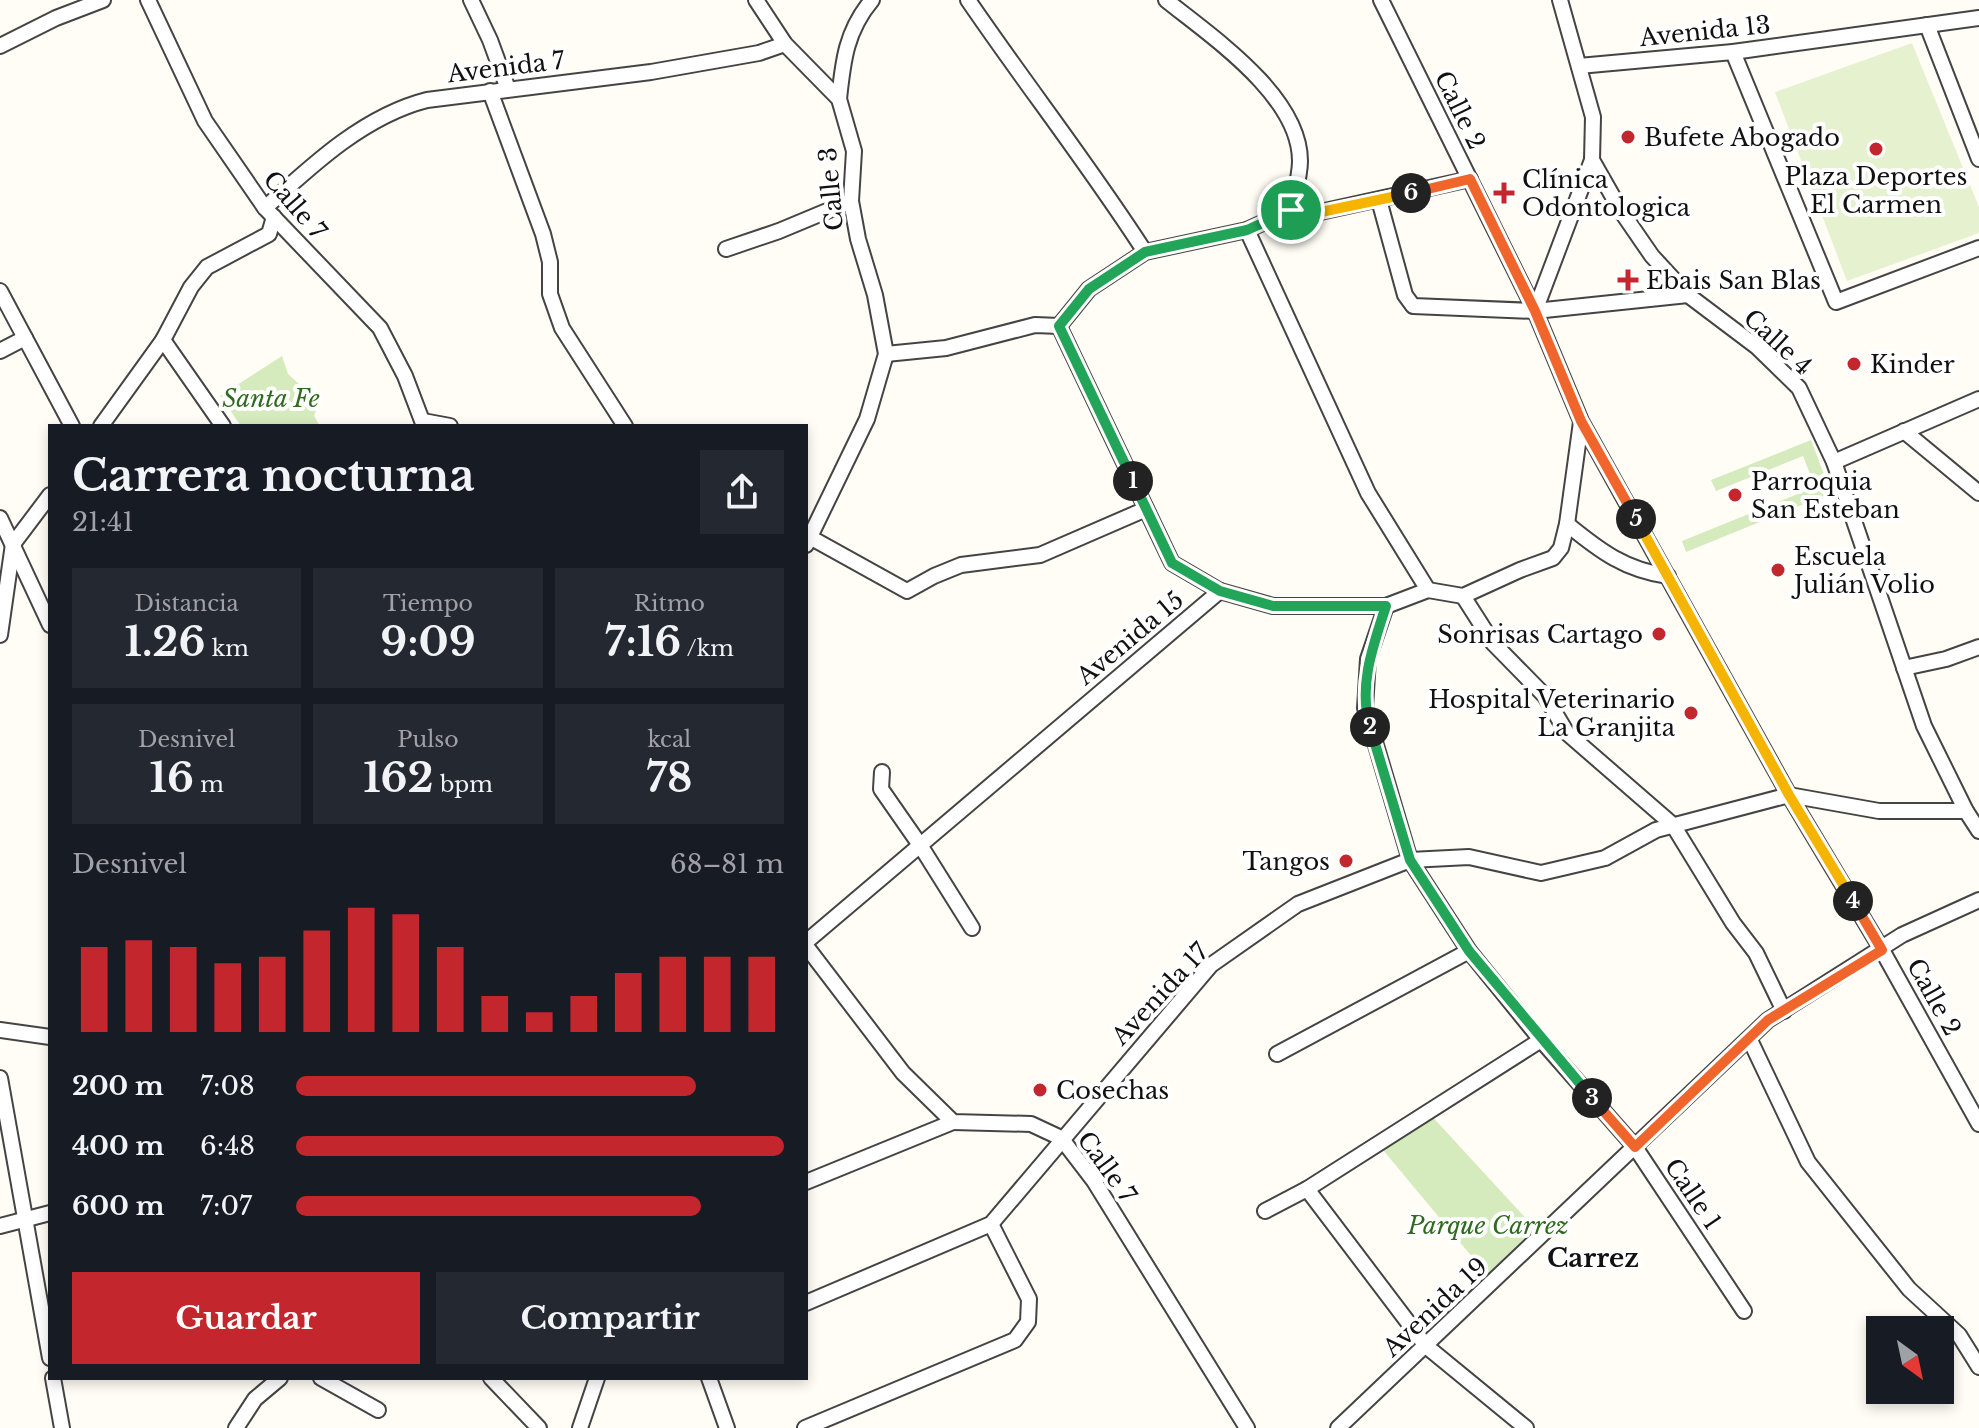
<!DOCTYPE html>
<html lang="es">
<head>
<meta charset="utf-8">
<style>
	:root { --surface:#171b24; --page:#242831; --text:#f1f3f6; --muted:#9ea1a6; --accent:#c4262e }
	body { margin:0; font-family:"Libre Baskerville",serif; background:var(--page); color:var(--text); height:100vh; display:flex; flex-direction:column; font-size:30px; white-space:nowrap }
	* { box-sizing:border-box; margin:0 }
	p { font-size:26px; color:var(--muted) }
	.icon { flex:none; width:44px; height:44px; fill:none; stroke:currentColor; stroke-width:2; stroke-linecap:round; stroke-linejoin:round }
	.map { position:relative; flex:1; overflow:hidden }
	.side { position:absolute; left:48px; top:424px; width:760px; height:956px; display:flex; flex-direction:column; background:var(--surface); border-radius:0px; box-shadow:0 4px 12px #0003 }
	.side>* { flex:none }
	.needle { width:52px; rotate:147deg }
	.tools { position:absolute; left:1866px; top:1316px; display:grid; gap:16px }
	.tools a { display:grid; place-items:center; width:88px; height:88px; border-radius:0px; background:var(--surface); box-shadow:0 4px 12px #0003; font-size:40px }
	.pin { position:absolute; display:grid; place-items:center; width:68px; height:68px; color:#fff; margin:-34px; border:4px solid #fff; border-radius:50%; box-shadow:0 2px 8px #0007 }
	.km { position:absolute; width:40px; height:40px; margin:-20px; border-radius:50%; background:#222; color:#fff; font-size:22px; line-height:40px; text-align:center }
	.round { display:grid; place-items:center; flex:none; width:84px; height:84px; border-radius:0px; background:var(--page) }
	.headline { display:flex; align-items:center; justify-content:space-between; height:136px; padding:0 24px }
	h1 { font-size:44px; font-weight:800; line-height:60px }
	.stats { display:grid; grid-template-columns:repeat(3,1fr); gap:12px; height:136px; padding:8px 24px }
	.stats div { display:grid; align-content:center; border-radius:0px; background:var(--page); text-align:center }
	.stats b { font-size:40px; font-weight:800 }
	.stats small { font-size:22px; font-weight:400 }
	.stats p { font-size:22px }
	.chart { height:224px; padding:16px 24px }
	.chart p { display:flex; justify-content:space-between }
	.chart svg { width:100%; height:144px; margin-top:8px; stroke:var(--accent); stroke-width:6 }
	.cta { display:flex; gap:16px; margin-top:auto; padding:16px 24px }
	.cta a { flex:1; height:92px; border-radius:0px; background:var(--accent); color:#fff; font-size:32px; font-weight:800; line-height:92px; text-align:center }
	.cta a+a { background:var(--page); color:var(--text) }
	ul { padding:0 24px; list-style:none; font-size:26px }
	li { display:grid; grid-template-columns:128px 96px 1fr; align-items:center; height:60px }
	li i { height:20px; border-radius:10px; background:var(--accent) }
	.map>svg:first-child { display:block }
	.green { fill:#d5ebbd }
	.pitch { fill:#e6f2cf }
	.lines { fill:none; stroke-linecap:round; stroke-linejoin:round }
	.minor-casing { stroke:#444; stroke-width:18 }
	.minor { stroke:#fff; stroke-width:14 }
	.split-1-casing { stroke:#fff; stroke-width:16 }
	.split-2-casing { stroke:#fff; stroke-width:16 }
	.split-3-casing { stroke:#fff; stroke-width:16 }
	.split-4-casing { stroke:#fff; stroke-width:16 }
	.split-5-casing { stroke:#fff; stroke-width:16 }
	.split-6-casing { stroke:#fff; stroke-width:16 }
	.split-7-casing { stroke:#fff; stroke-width:16 }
	.split-1 { stroke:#22a559; stroke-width:10 }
	.split-2 { stroke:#22a559; stroke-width:10 }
	.split-3 { stroke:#22a559; stroke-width:10 }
	.split-4 { stroke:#f0652b; stroke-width:10 }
	.split-5 { stroke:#f5b400; stroke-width:10 }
	.split-6 { stroke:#f0652b; stroke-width:10 }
	.split-7 { stroke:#f5b400; stroke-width:10 }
	.poi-dot { fill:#c4262e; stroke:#fff; stroke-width:3 }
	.labels { text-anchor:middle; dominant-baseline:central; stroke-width:8; stroke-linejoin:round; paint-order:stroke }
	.street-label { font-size:24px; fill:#111; stroke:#fff }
	.poi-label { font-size:24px; fill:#111; stroke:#fff; text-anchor:start }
	.park-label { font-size:24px; font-style:italic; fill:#2f6b1f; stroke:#fff }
	.neighbourhood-label { font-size:26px; font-weight:bold; fill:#111; stroke:#fff }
</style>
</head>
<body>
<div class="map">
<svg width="1979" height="1428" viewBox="0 0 1979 1428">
	<rect width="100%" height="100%" fill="#fffdf5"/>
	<g class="green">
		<path d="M282,356L288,374L299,384L307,402L316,411L314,416L320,426H241L220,396Z"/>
		<path d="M1811,440L1831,493L1686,552L1682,541L1815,487L1803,456L1716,491L1711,480Z"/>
		<path d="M1428,1112L1542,1236L1493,1282L1378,1144Z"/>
	</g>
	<path class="pitch" d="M1912,43L1979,207V233L1847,281L1775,92Z"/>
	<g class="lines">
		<g class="minor-casing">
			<g id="minor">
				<path d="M148,0L205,121L265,208L380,328L405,376L424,426"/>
				<path d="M471,0L490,40L508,89"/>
				<path d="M756,0L785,44L839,99L854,151L851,201L858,239L875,295L886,354L867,419L806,545"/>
				<path d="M968,0C1026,85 1089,165 1145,252"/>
				<path d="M1166,0C1212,37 1300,96 1300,161C1300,177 1294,195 1291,210"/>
				<path d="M1381,0L1535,311L1581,421L1789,795L1882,950L1979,1124"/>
				<path d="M1560,0L1593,117L1592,160L1621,211L1652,256L1688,295L1757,347L1799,388L1834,462L1924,726L1966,811L1979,831"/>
				<path d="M1927,25L1979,159"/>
				<path d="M0,46L56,18L103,0"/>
				<path d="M1733,52L1836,302L1979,248"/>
				<path d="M1579,66L1733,52L1979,18"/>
				<path d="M490,91L543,234L550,262V294L562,328L625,426"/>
				<path d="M839,99C843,61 846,31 872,0"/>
				<path d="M1379,200L1405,295L1413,306L1535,311L1688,295"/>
				<path d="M265,208C312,165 364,116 427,100L651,72L759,53L785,44"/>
				<path d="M1247,230L1368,493L1428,590"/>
				<path d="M726,249L779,231L851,201"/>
				<path d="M0,291L72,426"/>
				<path d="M1535,311L1592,160"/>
				<path d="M1059,326L1172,563L1220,591"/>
				<path d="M163,340L223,426"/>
				<path d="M0,351L25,338"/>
				<path d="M886,354L946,348L1035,325L1059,326L1089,289L1145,252L1247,230L1291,210L1302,216L1470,179"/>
				<path d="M423,421L450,426"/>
				<path d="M101,426L163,340L191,287L207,267L269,234L274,217"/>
				<path d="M1904,431L1979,493"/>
				<path d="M1834,462L1979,399"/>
				<path d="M0,518L50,625"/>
				<path d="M1567,524C1600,551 1625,570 1668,576"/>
				<path d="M806,535L907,591L934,576L961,565L1040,555L1146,509"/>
				<path d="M1463,596L1493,643L1545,696L1567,733L1673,825L1733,923L1756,953L1784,1011"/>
				<path d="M1386,606L1368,659L1365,708L1410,860L1469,951L1541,1040L1635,1147L1744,1311"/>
				<path d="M0,635L13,544L50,495"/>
				<path d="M1904,668L1946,659L1979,647"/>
				<path d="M882,772L881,789L920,845L972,928"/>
				<path d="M806,942L1220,591L1273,606H1386L1428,590L1463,596L1520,570L1553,558L1561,548L1567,524L1581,422"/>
				<path d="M806,946L903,1073L953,1122L1031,1124L1061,1138L1094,1181L1247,1428"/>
				<path d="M0,1030L50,1037"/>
				<path d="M1750,1040L1808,1162L1909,1289L1959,1335L1979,1367"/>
				<path d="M1277,1054L1469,951"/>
				<path d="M0,1078L50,1358"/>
				<path d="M806,1182L953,1122"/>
				<path d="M1307,1189L1426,1346L1526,1428"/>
				<path d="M1265,1211L1307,1189L1541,1040"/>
				<path d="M0,1226L50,1213"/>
				<path d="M806,1303L991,1224L1211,965L1298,904L1410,860L1469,857L1541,873L1605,858L1656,830L1789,795L1879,811H1966"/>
				<path d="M53,1378L62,1428"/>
				<path d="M321,1378L378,1410"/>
				<path d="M491,1378L539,1428"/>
				<path d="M709,1378L727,1428"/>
				<path d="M236,1428L255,1399L280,1378"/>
				<path d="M580,1428L597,1378"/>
				<path d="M805,1428L1015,1340L1028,1322L1029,1299L991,1224"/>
				<path d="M1338,1428L1768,1020L1902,935L1979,900"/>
			</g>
		</g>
		<use href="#minor" class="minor"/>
	</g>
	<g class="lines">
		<g class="split-1-casing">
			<path id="split-1" d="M1133,481L1059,326L1089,289L1145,252L1247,230L1291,210"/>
		</g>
		<g class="split-2-casing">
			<path id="split-2" d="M1133,481L1172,563L1220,591L1273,606H1386C1373,646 1358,686 1370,727"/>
		</g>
		<g class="split-3-casing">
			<path id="split-3" d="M1370,727L1410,860L1469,951L1592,1098"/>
		</g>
		<g class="split-4-casing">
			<path id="split-4" d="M1592,1098L1635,1147L1768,1020L1882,950L1853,901"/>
		</g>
		<g class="split-5-casing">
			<path id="split-5" d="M1636,519L1789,795L1853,901"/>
		</g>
		<g class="split-6-casing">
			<path id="split-6" d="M1411,193L1470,179L1535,311L1581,421L1636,519"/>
		</g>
		<g class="split-7-casing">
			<path id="split-7" d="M1291,210L1302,216L1411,193"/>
		</g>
		<use href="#split-1" class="split-1"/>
		<use href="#split-2" class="split-2"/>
		<use href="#split-3" class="split-3"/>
		<use href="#split-4" class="split-4"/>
		<use href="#split-5" class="split-5"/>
		<use href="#split-6" class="split-6"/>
		<use href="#split-7" class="split-7"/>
	</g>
	<g class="poi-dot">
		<circle cx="1628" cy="137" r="8"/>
		<circle cx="1876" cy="149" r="8"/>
		<path d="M1500 181h8v8h8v8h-8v8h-8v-8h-8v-8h8z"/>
		<path d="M1624 268h8v8h8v8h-8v8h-8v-8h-8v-8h8z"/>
		<circle cx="1854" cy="364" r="8"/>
		<circle cx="1735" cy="495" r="8"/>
		<circle cx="1778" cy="570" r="8"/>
		<circle cx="1659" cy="634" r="8"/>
		<circle cx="1691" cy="713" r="8"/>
		<circle cx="1346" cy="861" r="8"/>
		<circle cx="1040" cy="1090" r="8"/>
	</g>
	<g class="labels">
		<g class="street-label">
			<text transform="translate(1705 31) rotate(-6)">Avenida 13</text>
			<text transform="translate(506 67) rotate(-7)">Avenida 7</text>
			<text transform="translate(1460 110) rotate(64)">Calle 2</text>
			<text transform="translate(831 189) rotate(-95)">Calle 3</text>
			<text transform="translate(295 205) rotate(49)">Calle 7</text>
			<text transform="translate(1778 342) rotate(43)">Calle 4</text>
			<text transform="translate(1130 638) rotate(-40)">Avenida 15</text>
			<text transform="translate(1160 994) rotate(-47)">Avenida 17</text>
			<text transform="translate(1934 997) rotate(61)">Calle 2</text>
			<text transform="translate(1107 1167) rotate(54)">Calle 7</text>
			<text transform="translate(1693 1194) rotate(56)">Calle 1</text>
			<text transform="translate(1435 1307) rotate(-43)">Avenida 19</text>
		</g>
		<g class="poi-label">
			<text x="1644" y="137">Bufete Abogado</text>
			<text x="1876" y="176" text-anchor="middle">Plaza Deportes<tspan x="1876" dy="28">El Carmen</tspan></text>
			<text x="1522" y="179">Clínica<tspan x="1522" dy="28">Odontologica</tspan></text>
			<text x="1646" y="280">Ebais San Blas</text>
			<text x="1870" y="364">Kinder</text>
			<text x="1751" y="481">Parroquia<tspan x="1751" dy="28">San Esteban</tspan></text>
			<text x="1794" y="556">Escuela<tspan x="1794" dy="28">Julián Volio</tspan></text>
			<text x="1643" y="634" text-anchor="end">Sonrisas Cartago</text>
			<text x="1675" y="699" text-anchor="end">Hospital Veterinario<tspan x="1675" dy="28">La Granjita</tspan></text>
			<text x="1330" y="861" text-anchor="end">Tangos</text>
			<text x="1056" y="1090">Cosechas</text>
		</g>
		<g class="park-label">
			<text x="271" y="398">Santa Fe</text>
			<text x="1488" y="1225">Parque Carrez</text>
		</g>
		<g class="neighbourhood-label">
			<text x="1593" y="1258">Carrez</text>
		</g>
	</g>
</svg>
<div class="tools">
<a><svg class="needle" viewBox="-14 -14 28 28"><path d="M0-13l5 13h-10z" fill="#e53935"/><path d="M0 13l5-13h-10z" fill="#9ea1a6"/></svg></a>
</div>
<div class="pin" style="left:1291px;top:210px;background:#1e9e55"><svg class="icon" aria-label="arrive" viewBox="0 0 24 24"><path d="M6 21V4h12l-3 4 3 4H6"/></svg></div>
<b class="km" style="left:1133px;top:481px">1</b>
<b class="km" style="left:1370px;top:727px">2</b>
<b class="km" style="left:1592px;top:1098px">3</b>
<b class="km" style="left:1853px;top:901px">4</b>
<b class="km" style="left:1636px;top:519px">5</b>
<b class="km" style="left:1411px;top:193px">6</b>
<section class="side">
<div class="headline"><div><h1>Carrera nocturna</h1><p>21:41</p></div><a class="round"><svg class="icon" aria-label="share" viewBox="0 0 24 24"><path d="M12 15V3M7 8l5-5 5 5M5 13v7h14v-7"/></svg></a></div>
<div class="stats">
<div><p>Distancia</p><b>1.26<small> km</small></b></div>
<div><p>Tiempo</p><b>9:09</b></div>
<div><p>Ritmo</p><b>7:16<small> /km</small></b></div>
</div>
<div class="stats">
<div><p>Desnivel</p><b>16<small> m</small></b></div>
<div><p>Pulso</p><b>162<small> bpm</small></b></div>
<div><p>kcal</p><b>78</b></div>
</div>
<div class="chart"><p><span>Desnivel</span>68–81 m</p>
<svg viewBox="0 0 160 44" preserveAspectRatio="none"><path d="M5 44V18M15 44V16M25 44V18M35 44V23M45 44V21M55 44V13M65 44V6M75 44V8M85 44V18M95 44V33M105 44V38M115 44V33M125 44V26M135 44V21M145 44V21M155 44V21"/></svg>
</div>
<ul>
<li><b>200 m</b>7:08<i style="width:82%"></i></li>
<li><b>400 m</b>6:48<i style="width:100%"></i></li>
<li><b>600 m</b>7:07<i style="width:83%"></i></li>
</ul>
<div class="cta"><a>Guardar</a><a>Compartir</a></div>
</section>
</div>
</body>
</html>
